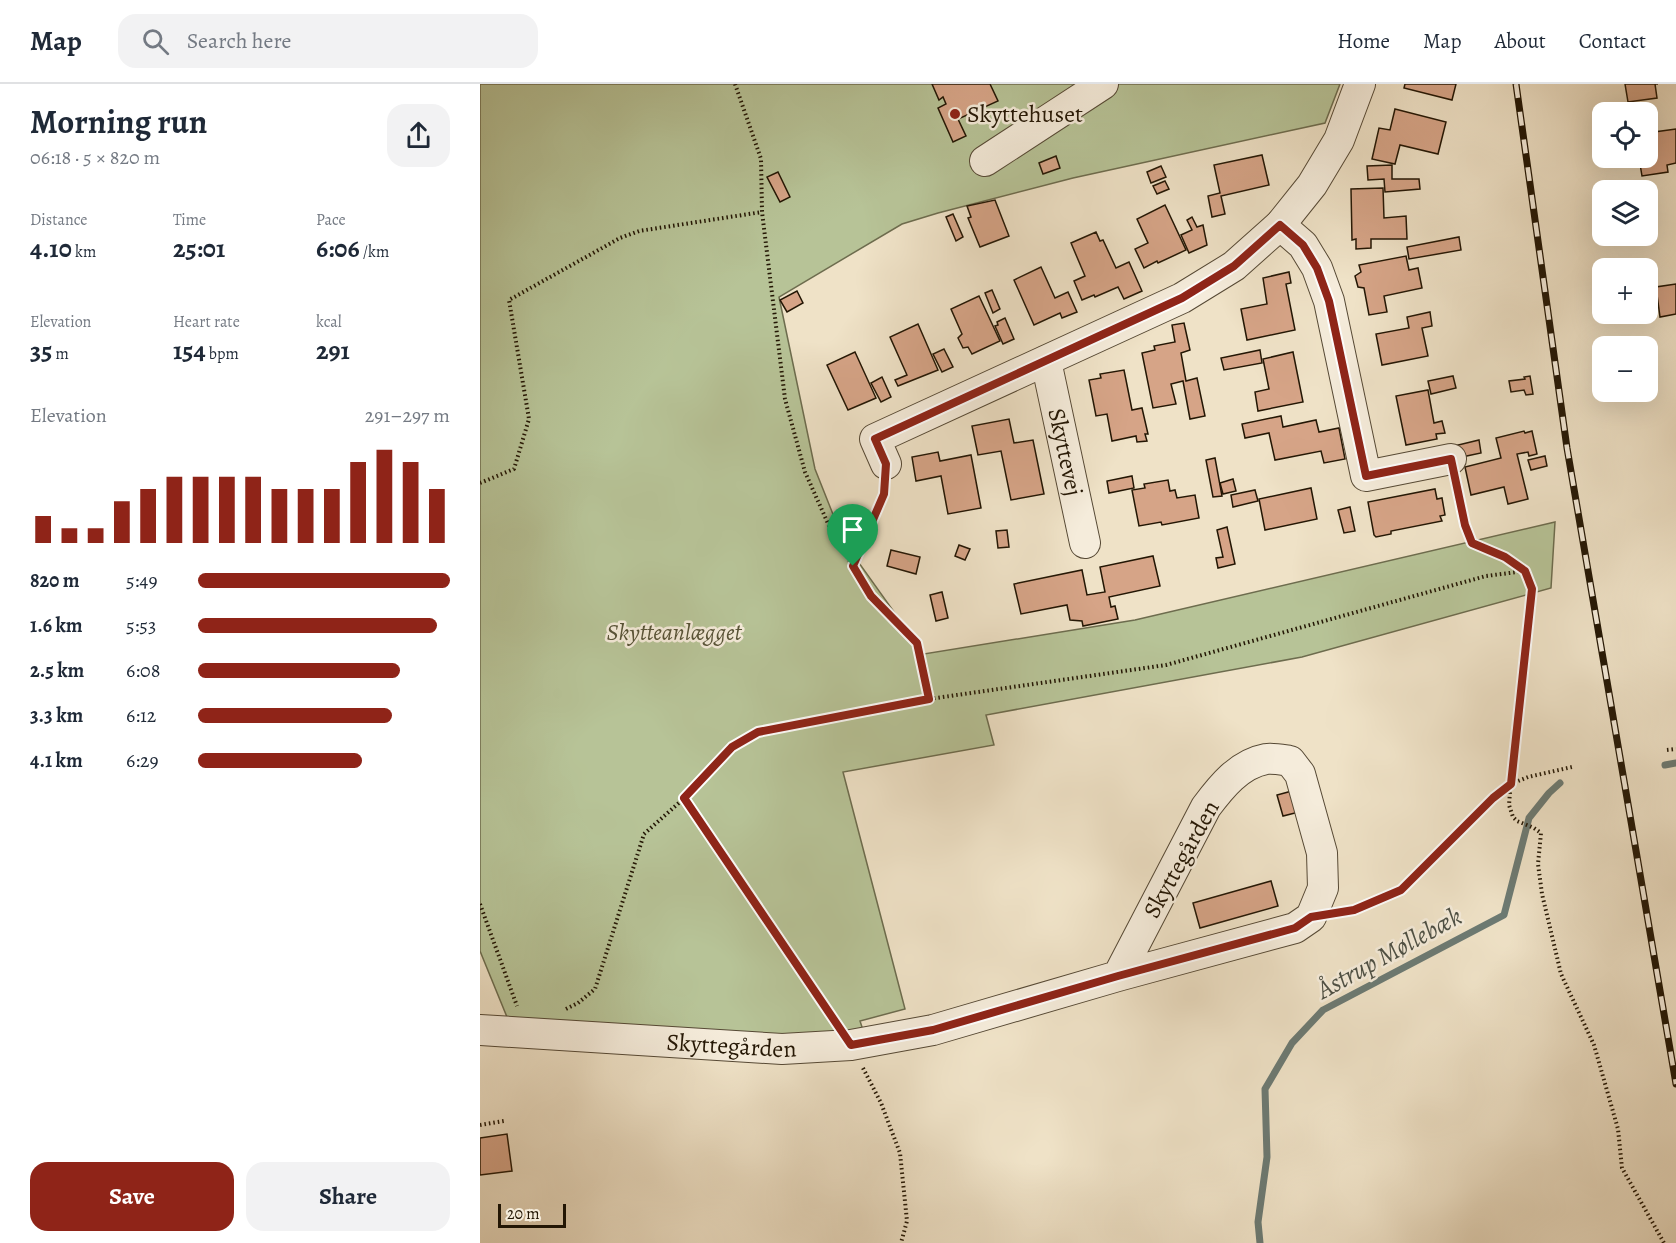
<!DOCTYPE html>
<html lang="en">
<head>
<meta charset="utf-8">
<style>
	:root { --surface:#fff; --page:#f2f2f3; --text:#1f2937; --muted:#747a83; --line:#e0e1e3; --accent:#8f2418 }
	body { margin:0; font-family:Alegreya,serif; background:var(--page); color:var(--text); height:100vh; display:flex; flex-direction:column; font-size:22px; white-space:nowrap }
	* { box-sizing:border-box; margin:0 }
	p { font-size:20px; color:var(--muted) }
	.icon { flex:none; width:33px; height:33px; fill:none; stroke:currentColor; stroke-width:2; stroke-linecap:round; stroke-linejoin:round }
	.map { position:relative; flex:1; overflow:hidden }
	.details { display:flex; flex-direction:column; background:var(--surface); width:480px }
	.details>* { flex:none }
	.buttons { position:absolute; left:1112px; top:18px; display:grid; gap:12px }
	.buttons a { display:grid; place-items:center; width:66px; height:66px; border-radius:12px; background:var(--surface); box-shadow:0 6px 24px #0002; font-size:30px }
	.scale { position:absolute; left:18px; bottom:15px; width:68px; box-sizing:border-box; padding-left:6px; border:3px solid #231604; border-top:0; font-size:16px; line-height:21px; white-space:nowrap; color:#231604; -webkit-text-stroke:4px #f5ecdb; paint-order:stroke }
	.pin { position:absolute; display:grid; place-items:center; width:51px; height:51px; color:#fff; margin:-62px -26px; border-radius:50% 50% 50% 0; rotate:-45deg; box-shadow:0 0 6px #0007 }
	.pin .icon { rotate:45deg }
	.round { display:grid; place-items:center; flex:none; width:63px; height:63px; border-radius:18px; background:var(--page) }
	.head { display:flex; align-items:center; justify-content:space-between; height:102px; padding:0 30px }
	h1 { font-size:33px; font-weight:700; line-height:45px }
	.figures { display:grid; grid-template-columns:repeat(3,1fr); gap:9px; height:102px; padding:6px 30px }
	.figures div { display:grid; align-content:center }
	.figures b { font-size:26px; font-weight:700 }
	.figures small { font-size:16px; font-weight:400 }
	.figures p { font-size:16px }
	.chart { height:168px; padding:12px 30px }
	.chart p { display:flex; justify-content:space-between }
	.chart svg { width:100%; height:108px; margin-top:6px; stroke:var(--accent); stroke-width:6 }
	.button { display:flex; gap:12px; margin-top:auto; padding:12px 30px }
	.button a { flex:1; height:69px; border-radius:18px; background:var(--accent); color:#fff; font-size:24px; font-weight:700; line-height:69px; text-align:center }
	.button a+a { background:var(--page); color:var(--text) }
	ul { padding:0 30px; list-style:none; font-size:20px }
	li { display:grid; grid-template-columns:96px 72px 1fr; align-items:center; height:45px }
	li i { height:15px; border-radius:8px; background:var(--accent) }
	header { display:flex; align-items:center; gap:36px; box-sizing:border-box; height:84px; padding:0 30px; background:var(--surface); border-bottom:2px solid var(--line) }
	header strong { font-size:28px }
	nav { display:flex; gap:33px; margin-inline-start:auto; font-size:21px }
	.search { width:420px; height:54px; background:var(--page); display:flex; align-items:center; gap:15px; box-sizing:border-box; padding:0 21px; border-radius:18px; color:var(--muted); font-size:22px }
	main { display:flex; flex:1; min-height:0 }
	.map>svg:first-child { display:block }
	.green { fill:#b7c397; stroke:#6d6c4e; stroke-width:1.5 }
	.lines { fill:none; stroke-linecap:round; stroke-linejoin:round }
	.stream { stroke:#6c7a73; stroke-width:7 }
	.building { fill:#d6a487; stroke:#231604; stroke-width:1.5 }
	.minor-casing { stroke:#564935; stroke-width:32 }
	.path { stroke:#231604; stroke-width:4; stroke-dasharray:1.5 3; stroke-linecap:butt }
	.minor { stroke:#f5ecdb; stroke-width:30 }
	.rail-casing { stroke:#231604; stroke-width:7 }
	.rail { stroke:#f5ecdb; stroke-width:4.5; stroke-dasharray:14; stroke-linecap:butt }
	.route-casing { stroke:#fff; stroke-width:12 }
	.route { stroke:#8f2418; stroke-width:8 }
	.poi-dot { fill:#8f2418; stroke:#f5ecdb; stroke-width:2 }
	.labels { text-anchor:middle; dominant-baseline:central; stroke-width:5; stroke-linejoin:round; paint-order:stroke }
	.poi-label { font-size:24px; fill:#231604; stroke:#f5ecdb; text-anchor:start }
	.street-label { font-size:24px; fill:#231604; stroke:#f5ecdb }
	.park-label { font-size:24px; font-style:italic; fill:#575337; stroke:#f5ecdb }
	.water-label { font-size:26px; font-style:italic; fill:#4d5045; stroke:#f5ecdb }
</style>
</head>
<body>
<header>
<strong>Map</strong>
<div class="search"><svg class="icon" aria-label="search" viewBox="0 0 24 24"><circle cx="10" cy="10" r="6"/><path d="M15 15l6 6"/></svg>Search here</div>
<nav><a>Home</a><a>Map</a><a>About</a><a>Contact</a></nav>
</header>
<main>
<section class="details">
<div class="head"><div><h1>Morning run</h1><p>06:18 · 5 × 820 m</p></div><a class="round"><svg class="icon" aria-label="share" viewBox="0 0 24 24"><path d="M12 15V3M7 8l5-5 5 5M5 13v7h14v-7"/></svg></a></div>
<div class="figures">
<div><p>Distance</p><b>4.10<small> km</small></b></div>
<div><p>Time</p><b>25:01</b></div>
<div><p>Pace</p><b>6:06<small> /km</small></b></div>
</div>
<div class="figures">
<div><p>Elevation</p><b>35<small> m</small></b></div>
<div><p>Heart rate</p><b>154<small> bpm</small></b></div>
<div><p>kcal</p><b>291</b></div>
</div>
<div class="chart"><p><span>Elevation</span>291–297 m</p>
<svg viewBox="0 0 160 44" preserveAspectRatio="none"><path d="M5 44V33M15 44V38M25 44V38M35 44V27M45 44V22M55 44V17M65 44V17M75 44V17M85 44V17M95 44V22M105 44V22M115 44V22M125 44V11M135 44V6M145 44V11M155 44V22"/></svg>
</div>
<ul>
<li><b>820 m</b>5:49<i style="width:100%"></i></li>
<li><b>1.6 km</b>5:53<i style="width:95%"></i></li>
<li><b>2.5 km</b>6:08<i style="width:80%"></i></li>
<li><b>3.3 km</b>6:12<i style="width:77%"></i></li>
<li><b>4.1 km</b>6:29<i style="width:65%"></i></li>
</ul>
<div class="button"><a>Save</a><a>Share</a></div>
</section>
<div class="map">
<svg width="1196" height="1159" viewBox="0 0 1196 1159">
	<rect width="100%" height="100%" fill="#efe2c7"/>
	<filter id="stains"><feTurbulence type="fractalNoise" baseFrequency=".00333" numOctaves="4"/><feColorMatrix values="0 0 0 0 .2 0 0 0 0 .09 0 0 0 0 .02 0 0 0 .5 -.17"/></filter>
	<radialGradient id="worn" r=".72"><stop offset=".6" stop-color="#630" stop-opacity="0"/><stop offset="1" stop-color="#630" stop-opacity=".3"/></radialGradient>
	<path class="green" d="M0,0H860L845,39L593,94L458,129L422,140L299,213L335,385L364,458L444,570L655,536L1075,438L1071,504L822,573L506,631L514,661L363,688L425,925L380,937L383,946L307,956L27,933L0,867Z"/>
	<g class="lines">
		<g class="stream">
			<path d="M1185,681L1196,679"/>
			<path d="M780,1159L778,1138L787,1073L785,1005L812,959L843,926L1024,831L1049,734L1069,709L1080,699"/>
		</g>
	</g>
	<g class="building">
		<path d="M452,0H510L518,17L478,35L486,52L473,58L458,24L466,20L463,13L459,16Z"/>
		<path d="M925,0H976L972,16L924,4Z"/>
		<path d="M1145,0H1178H1175L1177,14L1148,18Z"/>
		<path d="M915,25L966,38L958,70L920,61L915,80L892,75L899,44L910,46Z"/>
		<path d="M1196,45V79L1187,81L1188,88L1162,92L1159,74H1167V49Z"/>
		<path d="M782,71L789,101L741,112L745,130L732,133L728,112L740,109L734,81Z"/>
		<path d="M576,72L580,84L563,90L559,79Z"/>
		<path d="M912,81V95H939L940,105L905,108L904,95L888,96L887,82Z"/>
		<path d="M681,82L686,93L671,99L667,88Z"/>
		<path d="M298,88L310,113L300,118L287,93Z"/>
		<path d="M685,97L689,105L677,110L673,102Z"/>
		<path d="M903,104L904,134L926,132L927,155H891V164L876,165V155L872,156L871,105Z"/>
		<path d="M515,116L529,152L500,163L488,134L491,133L487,122Z"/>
		<path d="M685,121L706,166L678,179L677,177L664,184L655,165L668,159L657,135Z"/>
		<path d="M473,130L483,153L476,157L466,133Z"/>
		<path d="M712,133L717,143L723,141L727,161L709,169L701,151L712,146L707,136Z"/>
		<path d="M616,148L620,157L623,156L636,184L649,178L662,207L644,215L638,203L615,213L614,211L602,216L594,197L605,192L591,159Z"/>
		<path d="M979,153L981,166L929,175L927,163Z"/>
		<path d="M926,172L929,186L938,184L942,204L904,212L907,228L889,231L884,204L878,203L875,192L881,188L879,181Z"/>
		<path d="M561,183L575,214L588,208L597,228L582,234L580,229L554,241L534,196Z"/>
		<path d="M809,188L811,199L806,200L815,246L767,256L761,225L787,220L783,194Z"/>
		<path d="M1196,200V230L1180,233L1176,203Z"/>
		<path d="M512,206L520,225L513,229L505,209Z"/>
		<path d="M317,207L323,219L307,228L300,216Z"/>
		<path d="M499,212L520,257L492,270L488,263L483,264L478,254L482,250L471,225Z"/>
		<path d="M950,228L952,242L942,244L948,272L902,281L896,250L929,244L927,233Z"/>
		<path d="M525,234L534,255L523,260L515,242L518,241L517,238Z"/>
		<path d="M704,239L710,266L701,269L706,297L717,294L725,332L710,335L703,297L691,300L696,320L673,324L662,269L675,266L674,262L695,258L692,241Z"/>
		<path d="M438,240L458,286L418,302L415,296L427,291L410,253Z"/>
		<path d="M464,265L473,283L462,288L453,270Z"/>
		<path d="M780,266L782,279L744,286L741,274Z"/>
		<path d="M375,268L396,314L368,326L347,281Z"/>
		<path d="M813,268L823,318L778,327L775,308L789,305L783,275Z"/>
		<path d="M644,286L652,326L662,324L668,350H665L667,357L657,358L656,352L632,357L627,330L616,332L609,296L621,294L620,290Z"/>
		<path d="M973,292L976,304L951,310L948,297Z"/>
		<path d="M1050,292L1053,310L1046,311L1044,306L1031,308L1029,297L1045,295L1044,293Z"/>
		<path d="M402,293L411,313L401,318L391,299Z"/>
		<path d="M948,306L954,339L962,337L965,349L956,350L957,355L926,361L916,312Z"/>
		<path d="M801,332L803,343L836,336L839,348L859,344L865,375L844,379L841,367L795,376L789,349L765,354L762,340Z"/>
		<path d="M529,335L534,359L553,356L564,410L531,416L521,367L498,371L492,342Z"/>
		<path d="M1044,347L1045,349L1052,347L1057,370L1049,372L1048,368L1037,370L1048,415L1028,420L1024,403L991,411L985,383L1021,374L1016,354Z"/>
		<path d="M999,356L1001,369L977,374L974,362Z"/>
		<path d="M458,368L460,377L491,371L501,424L468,430L461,392L436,397L432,373Z"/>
		<path d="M1065,372L1067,382L1051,386L1048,376Z"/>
		<path d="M735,374L742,412L733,413L726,376Z"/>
		<path d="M652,392L654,404L629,409L627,397Z"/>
		<path d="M753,395L756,407L743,410L740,399Z"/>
		<path d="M688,396L690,407L695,406L697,414L715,411L719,434L682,441L681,438L659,442L652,406L665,404L664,400Z"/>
		<path d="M831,404L837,435L785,446L779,415Z"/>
		<path d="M955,405L957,415L962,414L965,431L960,432L962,437L911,447V450L896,453L894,451L888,418Z"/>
		<path d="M775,406L778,417L753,423L751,411Z"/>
		<path d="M870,423L875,447L864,449L858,426Z"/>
		<path d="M747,443L755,480L738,484L736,474L743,473L737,446Z"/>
		<path d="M527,446L529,463L518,464L516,447Z"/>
		<path d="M479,461L490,465L485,476L475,472Z"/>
		<path d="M411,466L440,473L436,490L407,482Z"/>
		<path d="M673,472L680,502L629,513L631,523L635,522L638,535L603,542L602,537L590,536L587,521L541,530L534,500L602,486L607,511L625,508L620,483Z"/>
		<path d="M462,508L468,534L456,537L450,511Z"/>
		<path d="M812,707L819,728L803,732L797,711Z"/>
		<path d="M791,797L798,822L720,844L713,819Z"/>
		<path d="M27,1050L32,1087L0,1091V1054Z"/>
	</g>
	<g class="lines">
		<g class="minor-casing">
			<g id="minor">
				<path d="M505,77L623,0"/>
				<path d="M800,141L823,161L837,184L849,217L886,392L971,375"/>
				<path id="s1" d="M566,277L605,459"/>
				<path d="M406,380L395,355L702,214L754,182L800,141L832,101L859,56L880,0"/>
				<path id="s2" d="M0,946L302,965L371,961L453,946L638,892L815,844L831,833L843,804L842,769L820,690L810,677C803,676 793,674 786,675C759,680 741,703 726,723L638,892"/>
			</g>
		</g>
		<g class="path">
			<path d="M255,0L281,75L282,128L305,315L325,388L350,444L391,512L437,559L449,615"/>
			<path d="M0,399L34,385L49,335L29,216L140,154L159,147L282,128"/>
			<path d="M976,399L985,441L992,459L1025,473L1045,487L1052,505L1032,683L1029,721L1033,733L1037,737L1054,744L1061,749L1058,780L1062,810L1081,890L1114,961L1138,1045L1142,1084L1184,1159"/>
			<path d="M373,481L404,410V405"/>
			<path d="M1187,666L1196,665"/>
			<path d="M204,714L355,937"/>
			<path d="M0,820L37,922"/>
			<path d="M861,828L874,826L921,806L1013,714L1031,700L1048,693L1092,683"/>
			<path d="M86,925L98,919L115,905L164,750L200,718L252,663L278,648L449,615L686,581L1006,492L1045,487"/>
			<path d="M383,984L401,1019L420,1069L427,1137L421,1159"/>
			<path d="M0,1041L24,1037"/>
		</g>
		<use href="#minor" class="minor"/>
		<g class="rail-casing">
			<path id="rail" d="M1036,0L1087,364L1196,1000"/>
		</g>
		<use href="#rail" class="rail"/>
	</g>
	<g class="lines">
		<g class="route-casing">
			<path id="route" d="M800,141L823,161L837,184L849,217L886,392L971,375L985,441L992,459L1025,473L1045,487L1052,505L1031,700L1013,714L921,806L874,826L831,833L815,844L638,892L453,946L371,961L204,714L252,663L278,648L449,615L437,559L391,512L373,482L404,410L406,380L395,355L702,214L754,182Z"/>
		</g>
		<use href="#route" class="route"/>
	</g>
	<circle class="poi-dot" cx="475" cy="30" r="6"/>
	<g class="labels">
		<g class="poi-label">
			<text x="487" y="30">Skyttehuset</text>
		</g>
		<g class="street-label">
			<text stroke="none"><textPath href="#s1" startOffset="93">Skyttevej</textPath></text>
			<text transform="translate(701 775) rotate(-61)">Skyttegården</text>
			<text stroke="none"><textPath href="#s2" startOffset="252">Skyttegården</textPath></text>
		</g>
		<g class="park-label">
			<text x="194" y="548">Skytteanlægget</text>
		</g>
		<g class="water-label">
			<text transform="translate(909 869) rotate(-29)">Åstrup Møllebæk</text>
		</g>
	</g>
	<rect width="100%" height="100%" filter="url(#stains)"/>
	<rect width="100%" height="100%" fill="url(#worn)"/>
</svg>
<div class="buttons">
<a><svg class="icon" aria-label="locate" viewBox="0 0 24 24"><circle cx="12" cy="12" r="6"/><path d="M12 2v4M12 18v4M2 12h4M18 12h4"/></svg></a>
<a><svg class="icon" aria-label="layers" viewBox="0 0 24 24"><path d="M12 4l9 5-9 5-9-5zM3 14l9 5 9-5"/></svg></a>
<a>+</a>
<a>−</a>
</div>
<div class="scale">20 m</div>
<div class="pin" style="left:373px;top:482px;background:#1e9e55"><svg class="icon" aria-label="arrive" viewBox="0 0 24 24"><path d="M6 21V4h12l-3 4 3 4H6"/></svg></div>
</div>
</main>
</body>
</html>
